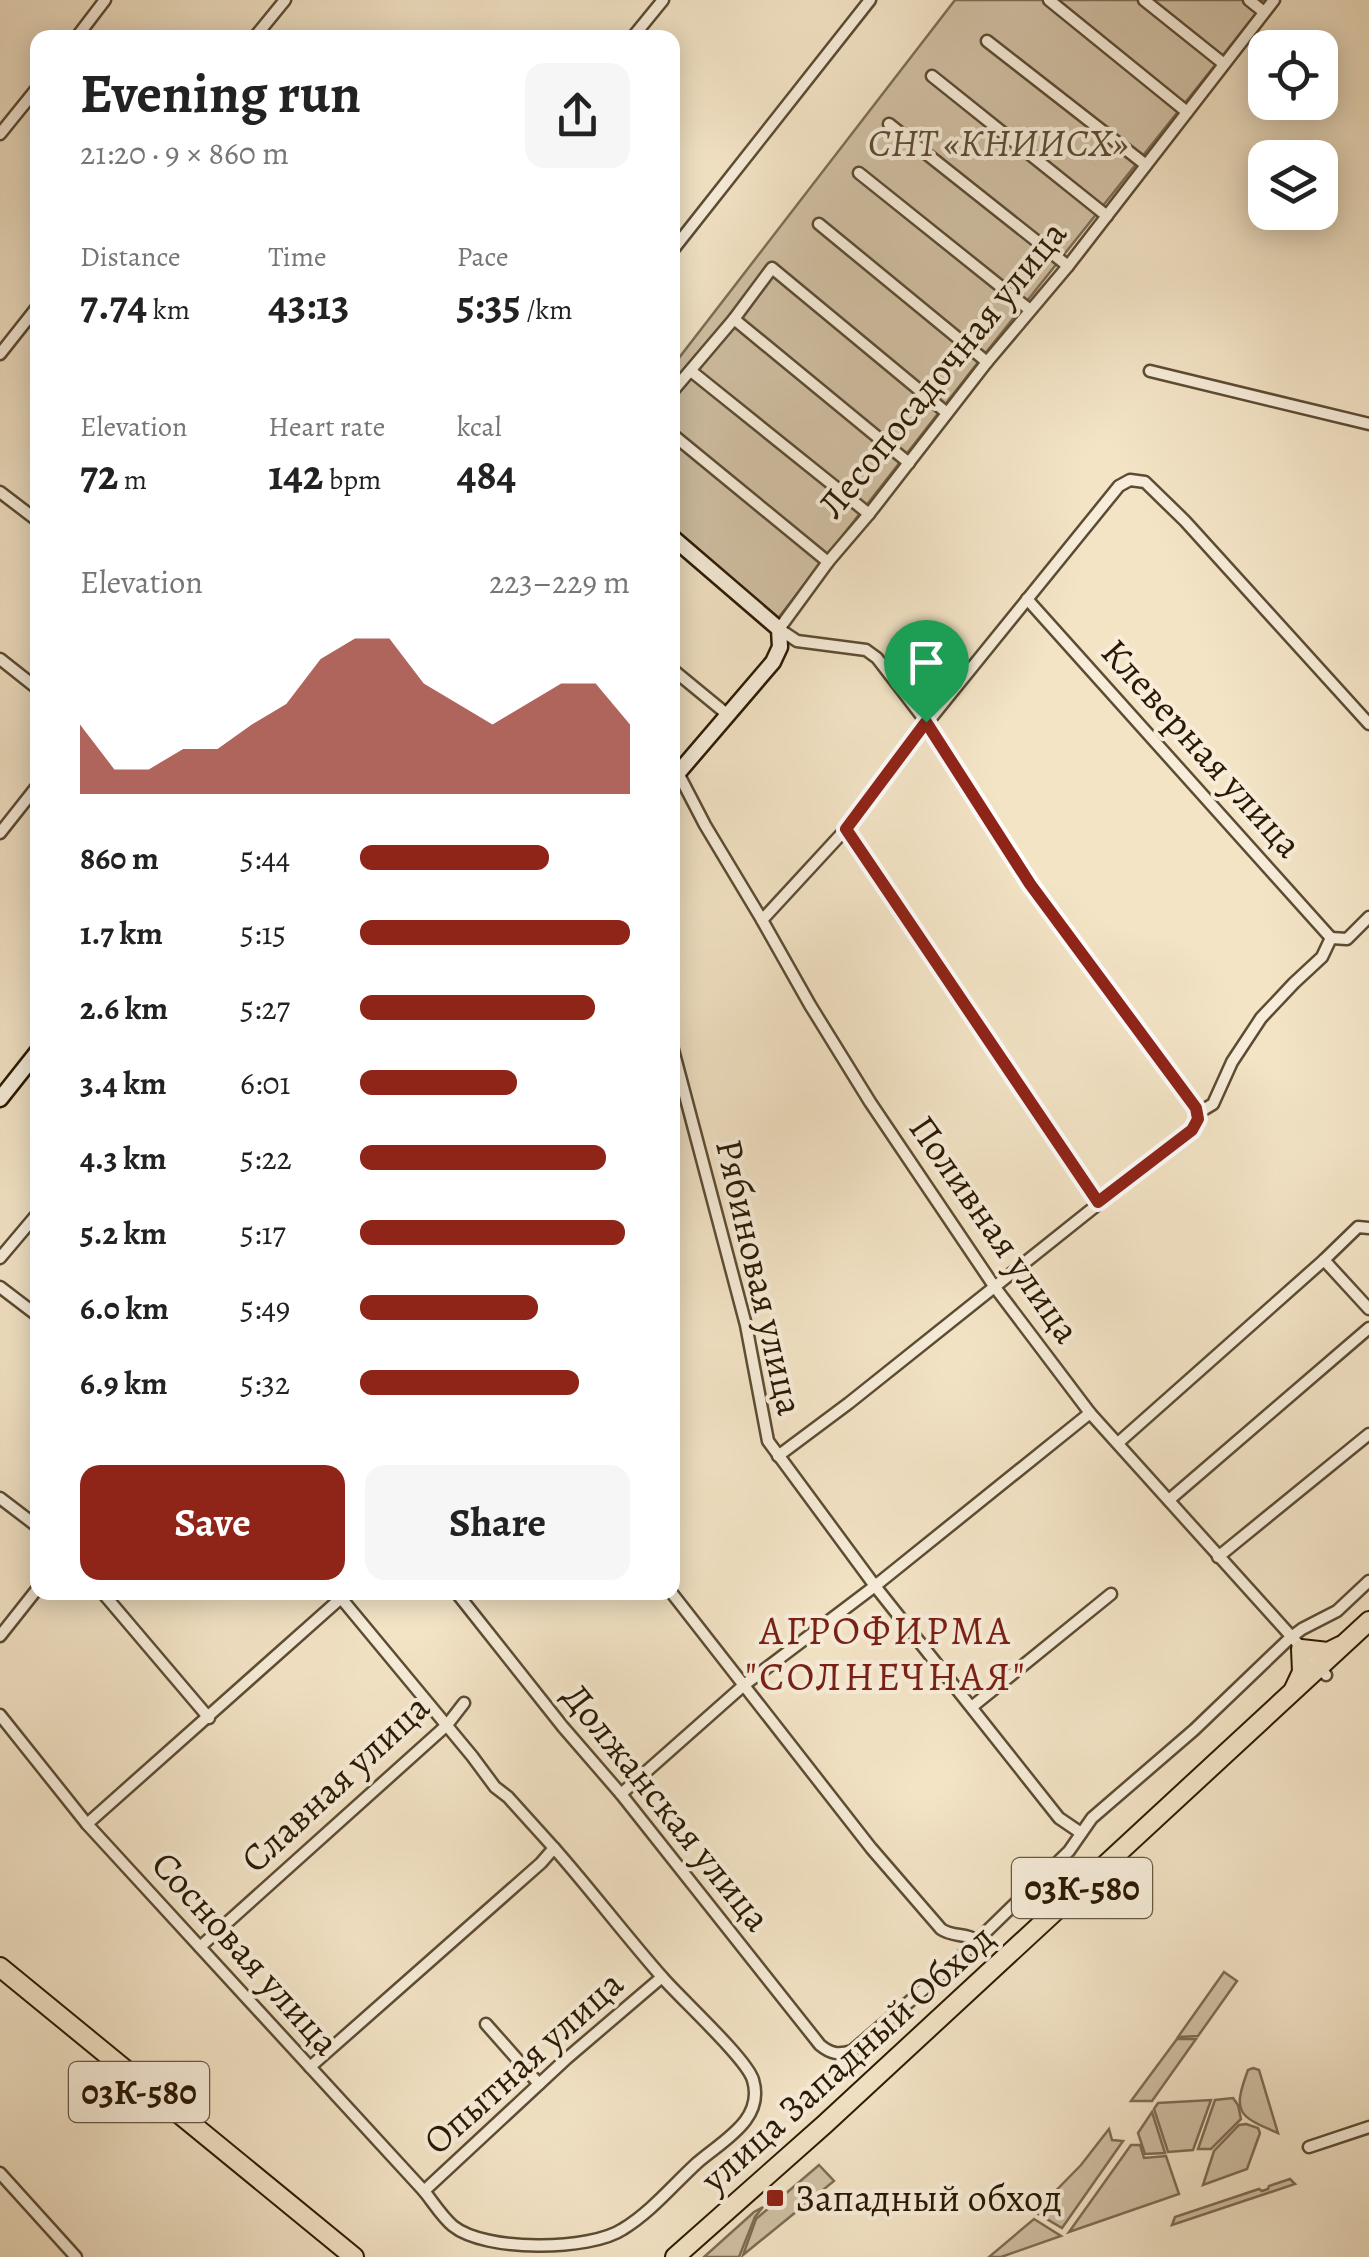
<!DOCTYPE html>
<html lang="en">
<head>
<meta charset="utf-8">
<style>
	:root { --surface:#fff; --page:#f6f6f6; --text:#222; --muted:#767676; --accent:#8f2418 }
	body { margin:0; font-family:Alegreya,serif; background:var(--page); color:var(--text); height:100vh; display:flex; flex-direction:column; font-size:38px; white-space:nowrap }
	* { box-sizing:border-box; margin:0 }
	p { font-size:32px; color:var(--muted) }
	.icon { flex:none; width:55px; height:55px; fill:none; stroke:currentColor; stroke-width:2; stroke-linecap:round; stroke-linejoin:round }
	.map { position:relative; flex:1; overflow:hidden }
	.side { position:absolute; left:30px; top:30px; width:650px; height:1570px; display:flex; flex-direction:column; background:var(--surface); border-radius:20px; box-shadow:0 5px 25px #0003 }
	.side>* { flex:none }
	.tools { position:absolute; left:1248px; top:30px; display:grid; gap:20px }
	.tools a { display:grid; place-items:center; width:90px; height:90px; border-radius:20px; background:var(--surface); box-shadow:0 5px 25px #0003; font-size:50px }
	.pin { position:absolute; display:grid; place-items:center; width:85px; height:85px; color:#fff; margin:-102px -42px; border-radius:50% 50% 50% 0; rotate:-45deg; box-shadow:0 0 10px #0007 }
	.pin .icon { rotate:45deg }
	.round { display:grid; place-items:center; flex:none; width:105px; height:105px; border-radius:20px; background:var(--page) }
	.headline { display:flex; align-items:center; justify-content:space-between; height:170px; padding:0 50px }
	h1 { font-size:55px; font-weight:600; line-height:75px }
	.figures { display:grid; grid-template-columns:repeat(3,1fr); gap:15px; height:170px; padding:10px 50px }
	.figures div { display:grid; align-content:center }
	.figures b { font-size:42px; font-weight:600 }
	.figures small { font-size:28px; font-weight:400 }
	.figures p { font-size:28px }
	.chart { height:280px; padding:20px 50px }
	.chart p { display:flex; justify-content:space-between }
	.chart svg { width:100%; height:180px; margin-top:10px; fill:var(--accent); opacity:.7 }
	.cta { display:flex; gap:20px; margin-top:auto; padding:20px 50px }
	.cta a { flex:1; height:115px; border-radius:20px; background:var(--accent); color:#fff; font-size:40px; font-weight:600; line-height:115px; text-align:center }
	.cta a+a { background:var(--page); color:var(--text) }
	ul { padding:0 50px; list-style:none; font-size:32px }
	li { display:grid; grid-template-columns:160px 120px 1fr; align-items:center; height:75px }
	li i { height:25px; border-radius:12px; background:var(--accent) }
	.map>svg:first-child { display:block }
	.green { fill:#d1c1a5; stroke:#7e6d54; stroke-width:2.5 }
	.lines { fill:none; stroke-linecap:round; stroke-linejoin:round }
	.street-casing { stroke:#5d4c33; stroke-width:15 }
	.secondary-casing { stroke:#2b1902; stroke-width:19 }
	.highway-casing { stroke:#2b1902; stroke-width:22 }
	.street { stroke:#f7edda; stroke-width:10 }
	.secondary { stroke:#f7edda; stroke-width:14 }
	.highway { stroke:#f3e4c6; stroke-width:18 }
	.route-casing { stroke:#fff; stroke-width:20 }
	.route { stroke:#8f2418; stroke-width:12 }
	.poi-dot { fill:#8f2418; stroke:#f7edda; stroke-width:4 }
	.labels { text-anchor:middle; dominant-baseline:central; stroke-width:8; stroke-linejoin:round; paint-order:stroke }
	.shield { fill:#f7edda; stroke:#685943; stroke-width:2.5 }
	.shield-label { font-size:35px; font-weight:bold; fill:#2b1902 }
	.park-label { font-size:38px; font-style:italic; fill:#5d4b33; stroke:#f7edda }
	.street-label { font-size:38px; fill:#2b1902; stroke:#f7edda }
	.poi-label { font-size:38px; fill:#2b1902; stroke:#f7edda; text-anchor:start }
	.neighbourhood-label { font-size:40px; letter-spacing:2.5px; fill:#7a1f14; stroke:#f7edda }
</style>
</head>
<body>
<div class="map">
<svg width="1369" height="2257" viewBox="0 0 1369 2257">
	<rect width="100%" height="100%" fill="#f3e4c6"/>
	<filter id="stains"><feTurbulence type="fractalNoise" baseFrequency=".002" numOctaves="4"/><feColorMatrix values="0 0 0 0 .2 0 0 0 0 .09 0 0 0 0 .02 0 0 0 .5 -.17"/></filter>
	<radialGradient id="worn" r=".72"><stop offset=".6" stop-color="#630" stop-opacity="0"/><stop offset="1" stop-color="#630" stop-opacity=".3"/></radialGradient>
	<g class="green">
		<path d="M955,0H1267L972,370L772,626L673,542L672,367Z"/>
		<path d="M1224,1972L1237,1981L1198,2036L1178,2037Z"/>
		<path d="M1177,2039H1196L1152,2101H1131Z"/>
		<path d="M1253,2068L1259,2070L1278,2133C1238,2116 1232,2113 1248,2070Z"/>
		<path d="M1233,2098L1238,2105L1241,2119L1211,2149H1198L1215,2100Z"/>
		<path d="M1211,2100L1193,2150L1168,2152L1154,2109L1158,2103Z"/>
		<path d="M1152,2112L1165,2153L1145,2154L1138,2133Z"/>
		<path d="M1246,2124L1258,2128L1260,2133L1247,2169L1203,2185L1214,2151L1239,2125Z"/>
		<path d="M1109,2129L1112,2140L1123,2141L1062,2228L1035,2212L1081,2165Z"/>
		<path d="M1131,2145H1140L1144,2158L1166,2156L1179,2194L1069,2232Z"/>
		<path d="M819,2165L834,2181L743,2255L756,2219Z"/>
		<path d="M1290,2179L1295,2184L1172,2225L1175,2217L1259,2189L1262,2191L1268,2189L1269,2186Z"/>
		<path d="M763,2207L755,2217L739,2257H704L754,2212Z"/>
		<path d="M1034,2219L1061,2236L1001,2257H989Z"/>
	</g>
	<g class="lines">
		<g class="street-casing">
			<g id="street">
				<path d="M1049,0L1187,112"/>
				<path d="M1144,0L1224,64"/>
				<path d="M1249,0L1264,12"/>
				<path d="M76,38L105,0"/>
				<path d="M254,38L285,0"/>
				<path d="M632,38L663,0"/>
				<path d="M987,41L1146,165"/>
				<path d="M932,76L1107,216"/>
				<path d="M889,124L1068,266"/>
				<path d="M0,134L38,87"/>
				<path d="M859,173L1030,310"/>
				<path d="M819,224L987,362"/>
				<path d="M672,251L870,0"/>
				<path d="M734,319L909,463"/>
				<path d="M0,354L38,306"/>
				<path d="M691,371L869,514"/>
				<path d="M1150,371L1369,424"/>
				<path d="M672,392L734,319L772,268L947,413"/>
				<path d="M672,434L828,562"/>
				<path d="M0,492L38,521"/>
				<path d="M1027,599L1331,938"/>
				<path d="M0,659L38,689"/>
				<path d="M672,669L728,715"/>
				<path d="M672,781L678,773L705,825L762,920L810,1005L870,1102L994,1286L1090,1413L1326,1675"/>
				<path d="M846,829L1098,1202"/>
				<path d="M0,833L38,785"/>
				<path d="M762,920L846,829L927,723L1119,486L1130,480L1145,482L1185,521L1369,724"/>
				<path d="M1331,938L1347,939L1369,917"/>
				<path d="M672,1046L746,1325L768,1441L875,1586L1059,1818L1081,1833"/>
				<path d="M1198,1113L1213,1104L1232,1062L1261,1018L1294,983L1322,957L1331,938"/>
				<path d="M0,1258L38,1213"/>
				<path d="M1324,1260L1369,1309"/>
				<path d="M0,1287L38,1316"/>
				<path d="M1118,1443L1324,1260L1358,1227L1369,1228"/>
				<path d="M778,1456L849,1403L1191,1130L1199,1119L1197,1108L1030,884L927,723L877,658L866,650L797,641L779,629L828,562L869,514L987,362L1068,266L1274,0"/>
				<path d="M0,1498L38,1527"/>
				<path d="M1169,1500L1369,1328"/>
				<path d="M1218,1557L1369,1434"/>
				<path d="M102,1592L209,1718"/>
				<path d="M456,1592L563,1727L621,1794L820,2045C831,2054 838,2055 852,2051L952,1965L1069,1851L1092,1818L1194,1730L1290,1638L1302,1629L1337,1611L1369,1581"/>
				<path d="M671,1592L871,1848L941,1929C952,1937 965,1933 976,1940"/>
				<path d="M0,1636L38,1588"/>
				<path d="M973,1706L1111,1594"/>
				<path d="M0,1715L87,1824L424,2191C433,2202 442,2217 453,2226C485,2252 590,2251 623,2229C651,2212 673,2185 697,2163C722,2141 765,2120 753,2080C747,2059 680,1998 662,1977C625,1935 591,1890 554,1848"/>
				<path d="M621,1794L744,1685L875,1586L1090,1413"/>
				<path d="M87,1824L341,1598"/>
				<path d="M200,1947L447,1725L464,1703"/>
				<path d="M486,2024L539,2084"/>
				<path d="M310,2067L541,1863L554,1848L508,1797L495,1787L472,1756L336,1592"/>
				<path d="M1309,2147L1369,2127"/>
				<path d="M0,2173L76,2257"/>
				<path d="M424,2191L566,2059L662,1977"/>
			</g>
		</g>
		<g class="secondary-casing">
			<g id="secondary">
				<path d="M672,537L779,629L780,647L773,662L678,773"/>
				<path d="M0,1099L38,1051"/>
			</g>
		</g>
		<g class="highway-casing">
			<g id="highway">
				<path d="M1294,1689L1302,1672L1301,1649L1328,1652L1340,1646"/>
				<path d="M0,1967L354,2257"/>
				<path d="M675,2257L825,2124L1369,1621"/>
			</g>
		</g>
		<use href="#street" class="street"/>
		<use href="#secondary" class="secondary"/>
		<use href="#highway" class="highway"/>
	</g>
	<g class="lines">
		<g class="route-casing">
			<path id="route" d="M926,722L1030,884L1196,1108L1198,1119L1192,1130L1098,1202L846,829Z"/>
		</g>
		<use href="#route" class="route"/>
	</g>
	<rect class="poi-dot" x="765" y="2188" width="20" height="20" rx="5"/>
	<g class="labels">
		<g class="shield">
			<rect x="1012" y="1858" width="140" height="60" rx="8"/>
			<rect x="69" y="2062" width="140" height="60" rx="8"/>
		</g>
		<g class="shield-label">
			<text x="1082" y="1888">03К-580</text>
			<text x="139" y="2092">03К-580</text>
		</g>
		<g class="park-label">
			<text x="998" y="143">СНТ «КНИИСХ»</text>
		</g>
		<g class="street-label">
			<text transform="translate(942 369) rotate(-51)">Лесопосадочная улица</text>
			<text transform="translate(1202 748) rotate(48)">Клеверная улица</text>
			<text transform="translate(995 1229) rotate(55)">Поливная улица</text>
			<text transform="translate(760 1277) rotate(77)">Рябиновая улица</text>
			<text transform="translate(335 1783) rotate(-43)">Славная улица</text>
			<text transform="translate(667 1807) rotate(51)">Должанская улица</text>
			<text transform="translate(246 1953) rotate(48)">Сосновая улица</text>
			<text transform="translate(847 2058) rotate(-42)">улица Западный Обход</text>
			<text transform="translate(523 2062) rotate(-42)">Опытная улица</text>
		</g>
		<g class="poi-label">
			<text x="795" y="2198">Западный обход</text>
		</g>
		<g class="neighbourhood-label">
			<text x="886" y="1630">АГРОФИРМА<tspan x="886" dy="46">"СОЛНЕЧНАЯ"</tspan></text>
		</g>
	</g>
	<rect width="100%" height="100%" filter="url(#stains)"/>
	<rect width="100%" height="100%" fill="url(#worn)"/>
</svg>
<div class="tools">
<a><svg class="icon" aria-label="locate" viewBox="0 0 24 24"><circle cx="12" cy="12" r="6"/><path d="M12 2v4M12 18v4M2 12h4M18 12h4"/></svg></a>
<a><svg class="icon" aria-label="layers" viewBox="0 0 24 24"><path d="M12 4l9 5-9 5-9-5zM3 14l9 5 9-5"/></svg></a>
</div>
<div class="pin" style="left:926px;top:722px;background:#1e9e55"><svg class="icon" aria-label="arrive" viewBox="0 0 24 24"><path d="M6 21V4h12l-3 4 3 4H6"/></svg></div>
<section class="side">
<div class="headline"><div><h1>Evening run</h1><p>21:20 · 9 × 860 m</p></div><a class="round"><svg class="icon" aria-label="share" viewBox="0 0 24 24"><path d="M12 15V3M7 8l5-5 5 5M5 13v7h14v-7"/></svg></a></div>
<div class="figures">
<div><p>Distance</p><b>7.74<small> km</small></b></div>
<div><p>Time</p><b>43:13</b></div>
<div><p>Pace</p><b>5:35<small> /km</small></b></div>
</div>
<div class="figures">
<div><p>Elevation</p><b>72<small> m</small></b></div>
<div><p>Heart rate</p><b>142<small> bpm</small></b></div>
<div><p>kcal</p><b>484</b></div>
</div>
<div class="chart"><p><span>Elevation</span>223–229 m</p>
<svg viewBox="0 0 160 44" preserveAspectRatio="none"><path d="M0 44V27L10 38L20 38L30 33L40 33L50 27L60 22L70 11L80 6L90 6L100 17L110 22L120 27L130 22L140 17L150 17L160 27V44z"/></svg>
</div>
<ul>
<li><b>860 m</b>5:44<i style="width:70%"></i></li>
<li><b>1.7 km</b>5:15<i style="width:100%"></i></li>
<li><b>2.6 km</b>5:27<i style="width:87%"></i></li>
<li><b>3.4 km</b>6:01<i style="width:58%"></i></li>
<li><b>4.3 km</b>5:22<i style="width:91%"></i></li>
<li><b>5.2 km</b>5:17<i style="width:98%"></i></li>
<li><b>6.0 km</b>5:49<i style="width:66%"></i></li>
<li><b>6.9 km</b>5:32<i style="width:81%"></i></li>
</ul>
<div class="cta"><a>Save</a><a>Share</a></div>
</section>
</div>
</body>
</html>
